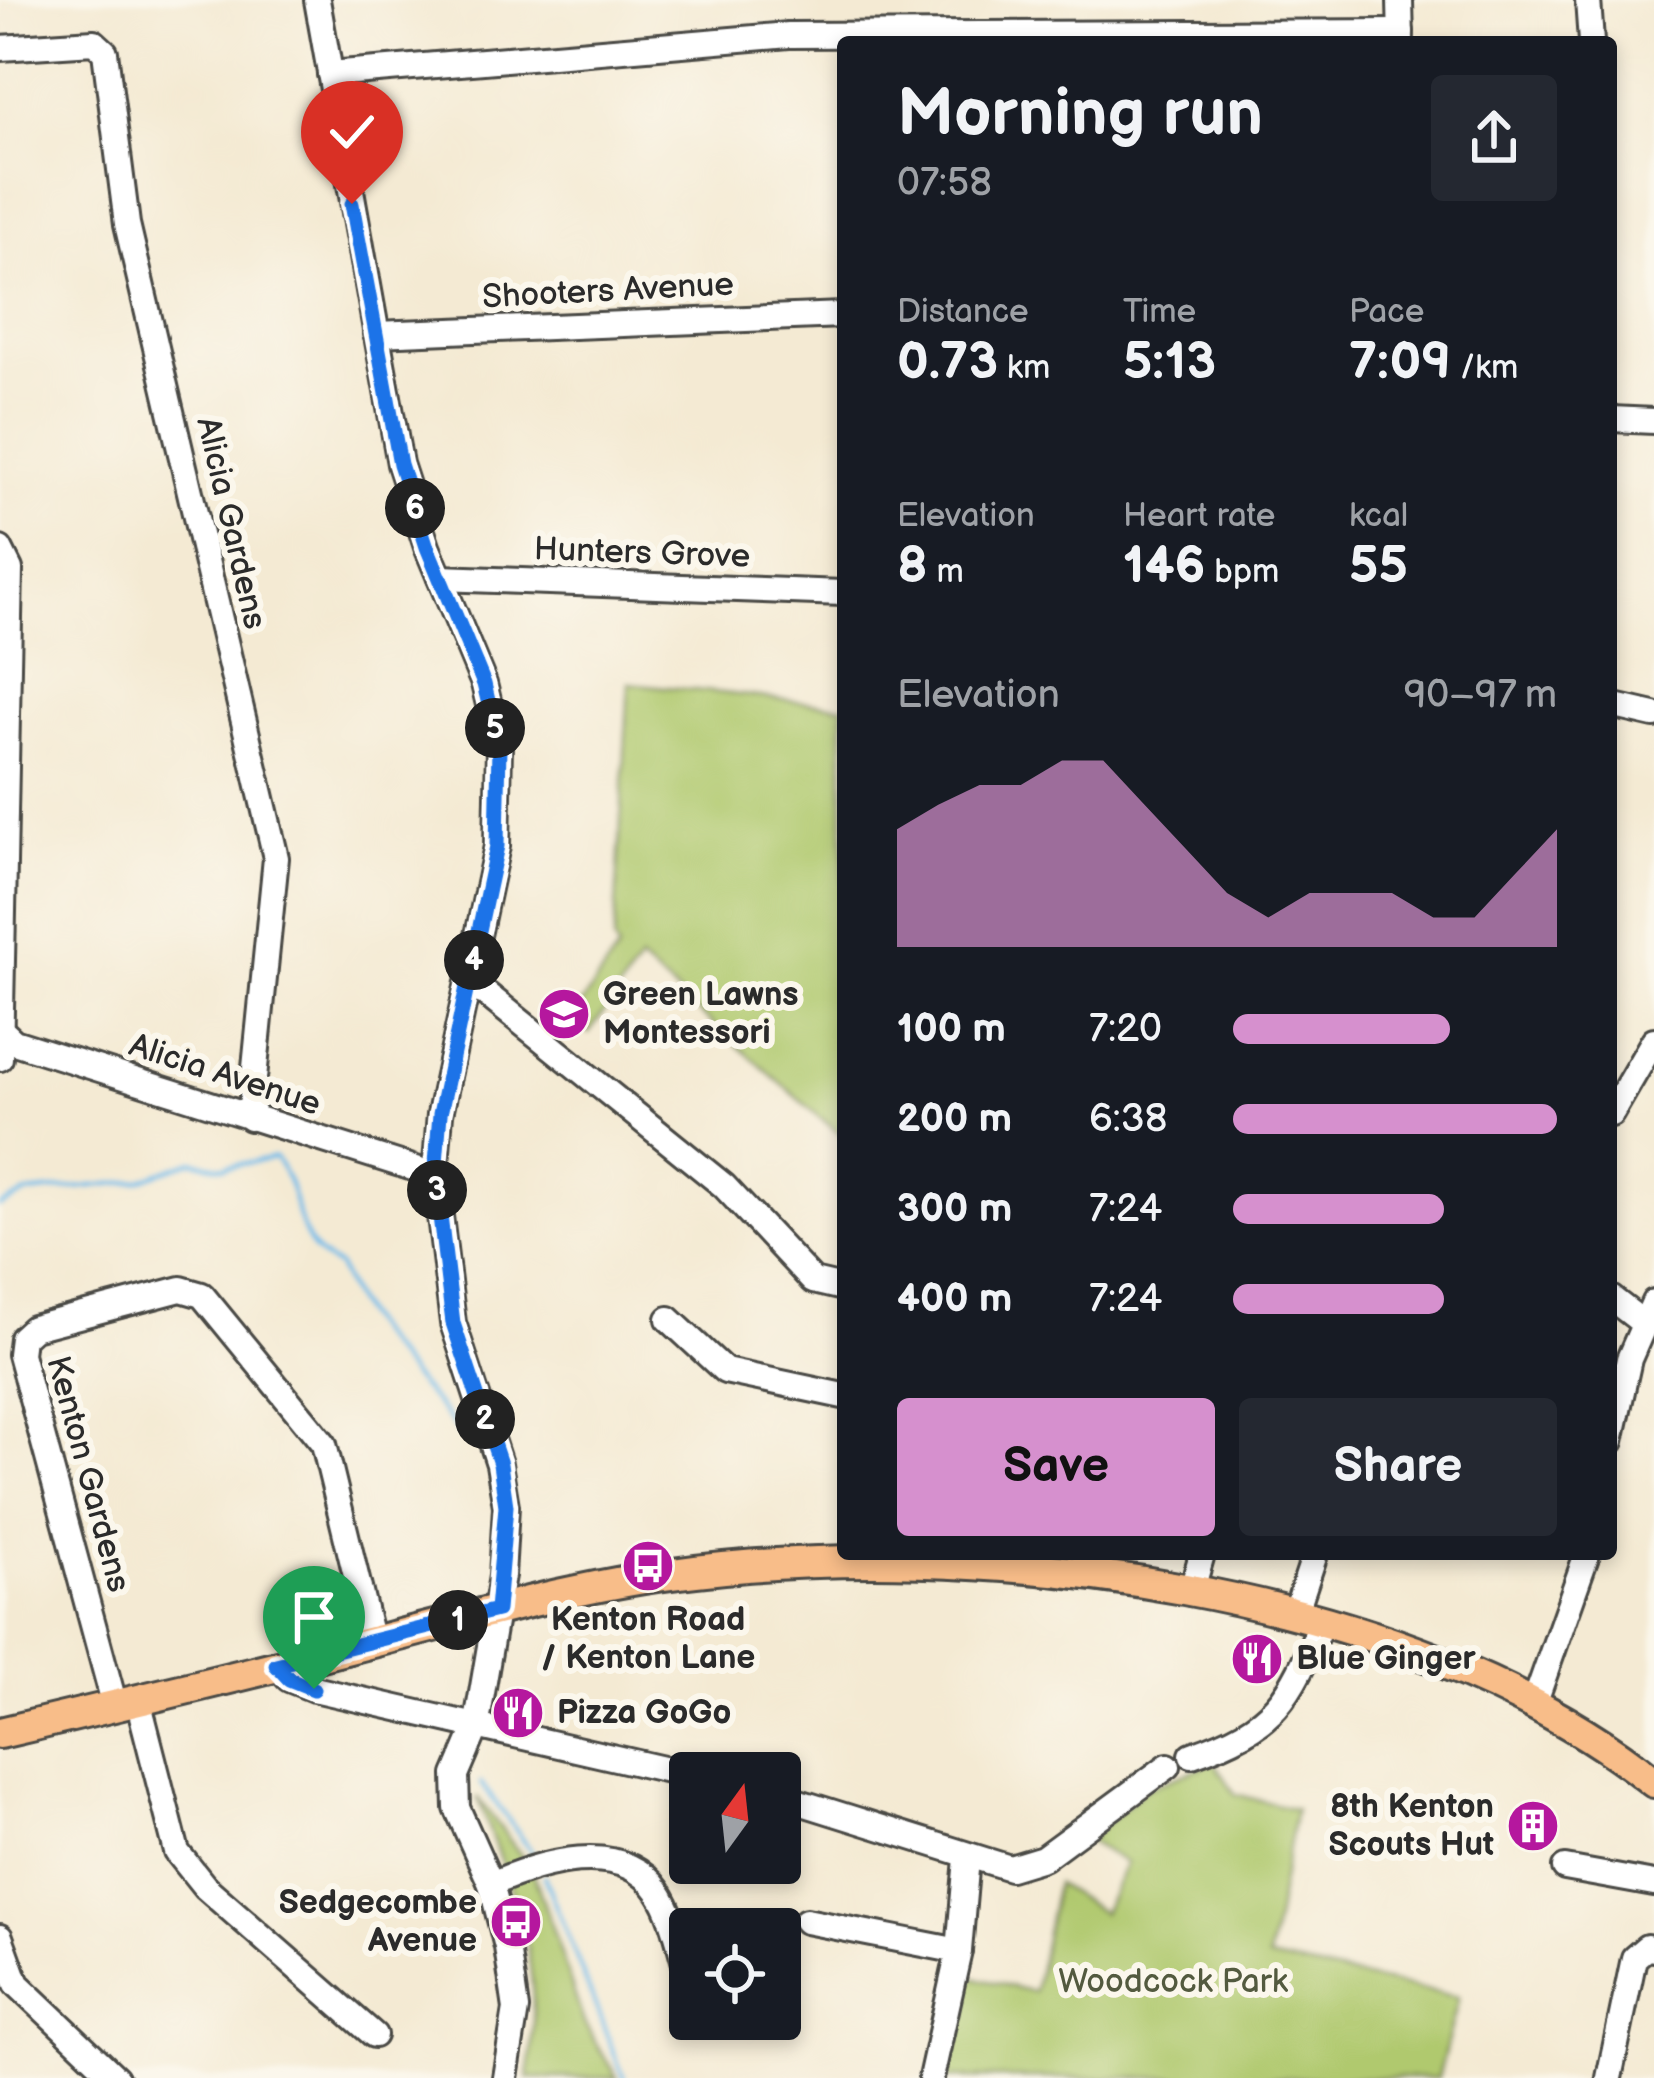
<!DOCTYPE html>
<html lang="en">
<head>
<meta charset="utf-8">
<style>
	:root { --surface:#171b24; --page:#242831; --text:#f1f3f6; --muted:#9ea1a6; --accent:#d690ce }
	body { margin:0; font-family:"Balsamiq Sans",sans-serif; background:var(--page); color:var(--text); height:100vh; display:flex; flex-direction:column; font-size:45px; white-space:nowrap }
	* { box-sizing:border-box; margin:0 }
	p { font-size:39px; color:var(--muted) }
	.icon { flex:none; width:66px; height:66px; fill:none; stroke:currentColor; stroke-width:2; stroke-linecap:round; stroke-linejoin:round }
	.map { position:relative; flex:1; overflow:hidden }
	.sheet { position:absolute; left:837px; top:36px; width:780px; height:1524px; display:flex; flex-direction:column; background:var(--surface); border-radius:12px; box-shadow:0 6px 18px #0003 }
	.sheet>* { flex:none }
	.needle { width:78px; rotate:15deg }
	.tools { position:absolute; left:669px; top:1752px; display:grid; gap:24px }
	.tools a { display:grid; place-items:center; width:132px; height:132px; border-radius:12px; background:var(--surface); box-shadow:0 6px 18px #0003; font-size:60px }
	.pin { position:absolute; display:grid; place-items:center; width:102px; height:102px; color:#fff; margin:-123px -51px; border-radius:50% 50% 50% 0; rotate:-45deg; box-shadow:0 0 12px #0007 }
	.pin .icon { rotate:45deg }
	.km { position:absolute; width:60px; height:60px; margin:-30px; border-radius:50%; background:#222; color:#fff; font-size:33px; line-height:60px; text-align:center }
	.round { display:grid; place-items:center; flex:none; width:126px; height:126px; border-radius:12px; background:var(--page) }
	.head { display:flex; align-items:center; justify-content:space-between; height:204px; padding:0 60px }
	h1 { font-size:66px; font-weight:600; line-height:90px }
	.figures { display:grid; grid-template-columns:repeat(3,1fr); gap:18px; height:204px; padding:12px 60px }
	.figures div { display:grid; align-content:center }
	.figures b { font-size:51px; font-weight:600 }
	.figures small { font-size:33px; font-weight:400 }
	.figures p { font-size:33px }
	.chart { height:336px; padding:24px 60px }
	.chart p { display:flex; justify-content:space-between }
	.chart svg { width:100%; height:216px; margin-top:12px; fill:var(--accent); opacity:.7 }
	.cta { display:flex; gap:24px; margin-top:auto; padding:24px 60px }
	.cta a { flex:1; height:138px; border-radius:12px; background:var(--accent); color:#111; font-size:48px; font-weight:600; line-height:138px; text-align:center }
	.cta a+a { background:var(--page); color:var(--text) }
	ul { padding:0 60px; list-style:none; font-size:39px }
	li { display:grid; grid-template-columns:192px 144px 1fr; align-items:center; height:90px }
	li i { height:30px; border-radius:15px; background:var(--accent) }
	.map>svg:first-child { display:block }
	.green { fill:#b0c96e; stroke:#6e7a4c; stroke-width:3 }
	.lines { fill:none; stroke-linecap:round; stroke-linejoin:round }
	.stream { stroke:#70bce9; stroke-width:4.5 }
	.minor-casing { stroke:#494844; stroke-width:30 }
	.major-casing { stroke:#494844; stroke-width:36 }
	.minor { stroke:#fff; stroke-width:24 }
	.major { stroke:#f8bd89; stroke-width:30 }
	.route-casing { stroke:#fff; stroke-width:24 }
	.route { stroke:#1a73e8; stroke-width:15 }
	.labels { text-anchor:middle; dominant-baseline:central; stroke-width:12; stroke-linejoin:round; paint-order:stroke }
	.street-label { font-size:33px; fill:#2b2b2b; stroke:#fbf7ec }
	.poi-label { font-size:33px; font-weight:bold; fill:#2b2b2b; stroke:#fbf7ec; text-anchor:start }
	.park-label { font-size:33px; fill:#535a3f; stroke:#fbf7ec }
</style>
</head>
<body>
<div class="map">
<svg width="1654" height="2078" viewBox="0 0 1654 2078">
	<rect width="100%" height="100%" fill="#fbf7ec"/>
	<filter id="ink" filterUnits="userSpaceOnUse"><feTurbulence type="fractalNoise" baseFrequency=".00833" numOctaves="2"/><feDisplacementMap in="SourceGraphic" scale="24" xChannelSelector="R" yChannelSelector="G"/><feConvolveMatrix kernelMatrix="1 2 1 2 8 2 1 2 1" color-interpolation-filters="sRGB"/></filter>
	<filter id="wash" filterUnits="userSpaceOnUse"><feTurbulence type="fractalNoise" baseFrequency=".004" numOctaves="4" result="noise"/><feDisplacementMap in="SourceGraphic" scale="48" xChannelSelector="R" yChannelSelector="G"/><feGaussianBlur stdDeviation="2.7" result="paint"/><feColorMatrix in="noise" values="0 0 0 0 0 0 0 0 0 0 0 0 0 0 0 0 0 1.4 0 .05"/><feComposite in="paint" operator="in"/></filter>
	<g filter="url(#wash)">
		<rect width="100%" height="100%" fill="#f4ead3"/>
		<g class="green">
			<path d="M629,683L843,706V1137L640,961L589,1033L571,1020L618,950L614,941Z"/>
			<path d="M1215,1762L1235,1794L1295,1809L1268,1959L1459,1997L1438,2078H947L968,1976L1034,1992L1056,1884L1103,1913L1126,1863L1088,1841L1146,1788Z"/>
			<path d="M477,1797L533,1871L584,2023L617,2078H528C546,1960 516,1905 477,1797Z"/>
		</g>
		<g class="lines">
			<g class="stream">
				<path d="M0,1206L29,1193L138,1181L192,1161L224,1167L275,1158C304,1196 290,1247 338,1266C362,1333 419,1379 461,1435"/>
				<path d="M481,1783L538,1860"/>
				<path d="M544,1876L624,2078"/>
			</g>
		</g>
	</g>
	<g filter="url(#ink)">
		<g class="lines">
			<g class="minor-casing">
				<g id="minor">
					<path d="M317,0L400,464L427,547L484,684L499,746L497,846L440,1114L435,1175L453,1323L499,1464L506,1506L502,1576L476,1728L456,1775L457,1808L491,1884L507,1947L516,2009L505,2078"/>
					<path d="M1400,0L1401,42"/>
					<path d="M1588,0L1591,42"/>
					<path d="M0,48L94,42L105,52L127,224L276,858L250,1118"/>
					<path d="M330,74L789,35L1401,32"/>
					<path d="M376,334L843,315"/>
					<path d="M1611,419L1654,421"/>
					<path d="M0,549L10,569L0,1058"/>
					<path d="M440,578L843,593"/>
					<path d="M1611,705L1654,715"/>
					<path d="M468,987L485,993L724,1186L813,1281L843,1288"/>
					<path d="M0,1029L14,1042L435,1175"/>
					<path d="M1611,1114L1654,1040"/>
					<path d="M1611,1298L1642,1322"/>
					<path d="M669,1319L725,1371L843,1396"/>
					<path d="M1611,1441L1629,1359L1654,1302"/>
					<path d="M1191,1593L1202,1554"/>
					<path d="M1295,1614L1315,1554"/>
					<path d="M276,1665L289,1679L314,1689L690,1775"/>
					<path d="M138,1700L177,1852L205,1887L374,2035"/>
					<path d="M1534,1704L1587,1554"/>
					<path d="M115,1706L20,1354L22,1338L33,1328L181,1289L202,1295L324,1444L372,1642"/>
					<path d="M1192,1755C1276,1726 1289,1700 1322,1621"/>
					<path d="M780,1796L1010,1868L1043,1858L1168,1766"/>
					<path d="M1565,1868L1654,1884"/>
					<path d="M491,1884C539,1863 621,1837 658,1891C675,1916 681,1953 690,1981"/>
					<path d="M806,1921L959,1951"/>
					<path d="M0,1937L17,1984L116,2078"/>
					<path d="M931,2078L959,1951L967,1858"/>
					<path d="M1609,2078L1634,1958L1647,1947L1654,1949"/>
				</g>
			</g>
			<g class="major-casing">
				<path id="major" d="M0,1733C127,1703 254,1673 380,1640C476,1616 573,1587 672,1574C975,1533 1409,1586 1654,1782"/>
			</g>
			<use href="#minor" class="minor"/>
			<use href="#major" class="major"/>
		</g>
	</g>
	<g class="lines" filter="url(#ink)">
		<g class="route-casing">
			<path id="route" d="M314,1689L289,1679L276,1665L497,1610L506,1506L500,1464L453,1323L435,1175L440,1114L497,846L499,746L484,684L427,547L400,464L352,204"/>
		</g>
		<use href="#route" class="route"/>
	</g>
	<defs>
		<g id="school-disc" transform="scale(2.7)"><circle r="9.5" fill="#b5179e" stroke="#fbf7ec"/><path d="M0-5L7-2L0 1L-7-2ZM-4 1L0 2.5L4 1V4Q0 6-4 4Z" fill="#fff"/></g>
		<g id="bus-disc" transform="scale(2.7)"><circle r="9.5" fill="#b5179e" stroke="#fbf7ec"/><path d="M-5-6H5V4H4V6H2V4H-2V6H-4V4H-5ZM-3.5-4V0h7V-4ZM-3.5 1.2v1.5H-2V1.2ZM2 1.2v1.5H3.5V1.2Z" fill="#fff"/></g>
		<g id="restaurant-disc" transform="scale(2.7)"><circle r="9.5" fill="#b5179e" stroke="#fbf7ec"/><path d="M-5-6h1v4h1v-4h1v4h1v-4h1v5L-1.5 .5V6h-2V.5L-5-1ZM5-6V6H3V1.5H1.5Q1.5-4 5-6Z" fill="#fff"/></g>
		<g id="building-disc" transform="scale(2.7)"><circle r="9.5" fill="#b5179e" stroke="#fbf7ec"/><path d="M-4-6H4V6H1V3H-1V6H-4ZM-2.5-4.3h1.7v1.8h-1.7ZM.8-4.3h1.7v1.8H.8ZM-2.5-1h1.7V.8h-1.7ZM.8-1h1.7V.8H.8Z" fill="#fff"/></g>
	</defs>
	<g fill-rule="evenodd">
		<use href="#school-disc" x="564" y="1014"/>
		<use href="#bus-disc" x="648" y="1566"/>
		<use href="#restaurant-disc" x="1257" y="1659"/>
		<use href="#restaurant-disc" x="518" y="1713"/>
		<use href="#building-disc" x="1533" y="1826"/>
		<use href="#bus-disc" x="516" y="1922"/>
	</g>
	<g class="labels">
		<g class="street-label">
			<text transform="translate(608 291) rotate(-3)">Shooters Avenue</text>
			<text transform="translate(231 523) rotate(77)">Alicia Gardens</text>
			<text transform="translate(642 553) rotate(2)">Hunters Grove</text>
			<text transform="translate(225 1075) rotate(18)">Alicia Avenue</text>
			<text transform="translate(88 1474) rotate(75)">Kenton Gardens</text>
		</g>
		<g class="poi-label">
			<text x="603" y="995">Green Lawns<tspan x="603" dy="38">Montessori</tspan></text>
			<text x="648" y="1620" text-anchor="middle">Kenton Road<tspan x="648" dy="38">/ Kenton Lane</tspan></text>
			<text x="1296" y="1659">Blue Ginger</text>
			<text x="557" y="1713">Pizza GoGo</text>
			<text x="1494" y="1807" text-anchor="end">8th Kenton<tspan x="1494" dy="38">Scouts Hut</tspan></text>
			<text x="477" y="1903" text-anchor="end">Sedgecombe<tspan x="477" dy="38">Avenue</tspan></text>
		</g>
		<g class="park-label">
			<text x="1173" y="1982">Woodcock Park</text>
		</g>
	</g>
</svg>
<div class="tools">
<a><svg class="needle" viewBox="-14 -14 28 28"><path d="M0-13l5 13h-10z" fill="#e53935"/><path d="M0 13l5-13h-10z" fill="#9ea1a6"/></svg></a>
<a><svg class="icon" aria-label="locate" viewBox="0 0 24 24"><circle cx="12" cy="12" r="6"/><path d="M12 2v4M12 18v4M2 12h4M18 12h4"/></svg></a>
</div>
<div class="pin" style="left:314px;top:1689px;background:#1e9e55"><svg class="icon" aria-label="arrive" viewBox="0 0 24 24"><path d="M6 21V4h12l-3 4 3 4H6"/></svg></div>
<div class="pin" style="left:352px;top:204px;background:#d93025"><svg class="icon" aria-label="check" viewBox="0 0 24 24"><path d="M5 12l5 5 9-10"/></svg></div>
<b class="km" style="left:458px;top:1620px">1</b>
<b class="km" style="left:485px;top:1419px">2</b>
<b class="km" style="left:437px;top:1190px">3</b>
<b class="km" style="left:474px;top:960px">4</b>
<b class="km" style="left:495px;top:728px">5</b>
<b class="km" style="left:415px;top:508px">6</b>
<section class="sheet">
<div class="head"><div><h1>Morning run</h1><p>07:58</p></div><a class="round"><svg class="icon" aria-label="share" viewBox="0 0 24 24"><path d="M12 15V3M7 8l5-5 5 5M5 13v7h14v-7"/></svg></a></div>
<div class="figures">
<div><p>Distance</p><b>0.73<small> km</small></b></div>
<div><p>Time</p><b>5:13</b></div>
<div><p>Pace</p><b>7:09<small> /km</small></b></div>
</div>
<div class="figures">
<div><p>Elevation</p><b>8<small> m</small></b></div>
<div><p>Heart rate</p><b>146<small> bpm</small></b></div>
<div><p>kcal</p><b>55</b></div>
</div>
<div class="chart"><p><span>Elevation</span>90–97 m</p>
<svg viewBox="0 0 160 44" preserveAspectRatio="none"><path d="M0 44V20L10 15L20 11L30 11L40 6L50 6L60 15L70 24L80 33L90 38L100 33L110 33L120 33L130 38L140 38L150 29L160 20V44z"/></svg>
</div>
<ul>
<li><b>100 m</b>7:20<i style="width:67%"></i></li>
<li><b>200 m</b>6:38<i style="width:100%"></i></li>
<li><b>300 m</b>7:24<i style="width:65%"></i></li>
<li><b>400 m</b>7:24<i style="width:65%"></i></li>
</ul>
<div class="cta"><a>Save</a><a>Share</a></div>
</section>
</div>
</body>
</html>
